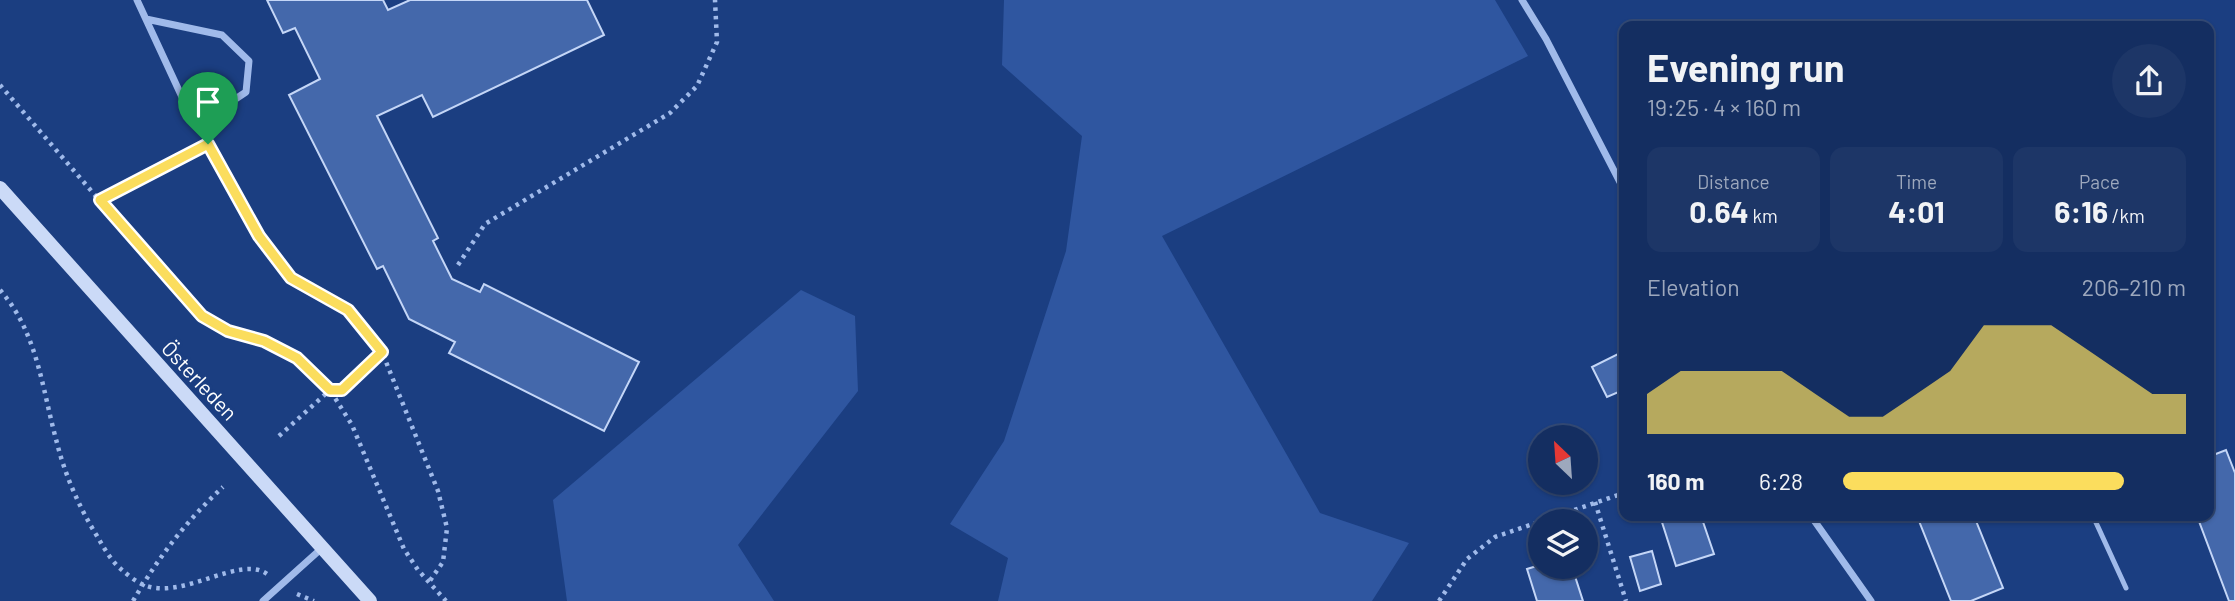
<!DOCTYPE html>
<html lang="en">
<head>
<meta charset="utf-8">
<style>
	:root { --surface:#142e61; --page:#1d3667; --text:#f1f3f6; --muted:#9da8bd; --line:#334a76; --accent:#fbdd5d }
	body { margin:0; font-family:Barlow,sans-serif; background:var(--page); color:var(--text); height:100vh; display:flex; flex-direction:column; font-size:26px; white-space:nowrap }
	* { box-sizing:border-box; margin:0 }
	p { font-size:23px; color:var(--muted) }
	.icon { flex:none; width:38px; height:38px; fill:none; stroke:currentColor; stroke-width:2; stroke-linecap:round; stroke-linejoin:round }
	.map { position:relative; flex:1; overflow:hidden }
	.details { position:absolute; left:1619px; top:21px; width:595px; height:500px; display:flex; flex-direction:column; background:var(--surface); border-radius:14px; box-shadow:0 2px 5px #0004,0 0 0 2px var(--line) }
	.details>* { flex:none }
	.needle { width:46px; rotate:335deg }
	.tools { position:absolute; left:1528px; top:425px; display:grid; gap:14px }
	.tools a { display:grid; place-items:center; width:70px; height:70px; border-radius:50%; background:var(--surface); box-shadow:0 2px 5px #0004,0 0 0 2px var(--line); font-size:35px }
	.pin { position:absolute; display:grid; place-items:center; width:60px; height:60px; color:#fff; margin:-72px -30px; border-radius:50% 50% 50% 0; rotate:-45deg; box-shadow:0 0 7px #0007 }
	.pin .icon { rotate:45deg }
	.round { display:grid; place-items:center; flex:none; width:74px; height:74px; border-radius:37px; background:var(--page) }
	.head { display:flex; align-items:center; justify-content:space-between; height:119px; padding:0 28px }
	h1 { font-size:38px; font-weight:700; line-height:52px }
	.stats { display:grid; grid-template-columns:repeat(3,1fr); gap:10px; height:119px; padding:7px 28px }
	.stats div { display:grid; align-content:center; border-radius:14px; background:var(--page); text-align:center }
	.stats b { font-size:30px; font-weight:700 }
	.stats small { font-size:19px; font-weight:400 }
	.stats p { font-size:19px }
	.chart { height:196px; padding:14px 28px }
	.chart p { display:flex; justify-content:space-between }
	.chart svg { width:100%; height:126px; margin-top:7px; fill:var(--accent); opacity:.7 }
	ul { padding:0 28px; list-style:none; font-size:23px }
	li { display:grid; grid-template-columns:112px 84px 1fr; align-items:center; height:52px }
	li i { height:18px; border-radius:9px; background:var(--accent) }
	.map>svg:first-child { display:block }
	.green { fill:#2f56a0 }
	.building { fill:#4468ab; stroke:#c4d6f7; stroke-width:2 }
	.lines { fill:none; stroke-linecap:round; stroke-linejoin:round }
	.path { stroke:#a0baea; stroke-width:4.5; stroke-dasharray:3.5 5; stroke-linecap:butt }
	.lane { stroke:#a0baea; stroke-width:5 }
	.street { stroke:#a0baea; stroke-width:7 }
	.secondary { stroke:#cbdaf7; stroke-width:14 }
	.route-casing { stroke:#fff; stroke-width:14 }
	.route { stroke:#fbdd5d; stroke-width:9 }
	.labels { text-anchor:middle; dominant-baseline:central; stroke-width:6; stroke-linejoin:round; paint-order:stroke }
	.street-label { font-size:21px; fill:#fff; stroke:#1b3e81 }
</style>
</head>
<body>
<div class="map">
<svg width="2235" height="601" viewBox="0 0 2235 601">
	<rect width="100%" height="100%" fill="#1b3e81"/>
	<g class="green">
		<path d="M1004,0H1495L1528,56L1162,236L1320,513L1409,543L1372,601H998L1008,558L950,524L1004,441L1066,251L1082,136L1002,65Z"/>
		<path d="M801,290L855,316L858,391L738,545L774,601H567L553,500Z"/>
	</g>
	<g class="building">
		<path d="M267,0H383L388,10L410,0H587L604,35L433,117L422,95L377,116L438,238L433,241L452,279L480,292L484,284L639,362L604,431L449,353L455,342L409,319L383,266L377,269L289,95L320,79L295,28L283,33Z"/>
		<path d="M1624,351V393L1623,390L1607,397L1592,367Z"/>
		<path d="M2226,450L2235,473V601H2229L2197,516H2208V457Z"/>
		<path d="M1660,516H1701L1714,554L1676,566Z"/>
		<path d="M1917,516H1974L2003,588L1971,601H1951Z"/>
		<path d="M1652,551L1661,584L1640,591L1630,557Z"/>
		<path d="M1540,565L1572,567L1583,601H1537L1527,569Z"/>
	</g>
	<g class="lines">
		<g class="path">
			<path d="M0,85L188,303L202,316L228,331L264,341L297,358L330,390L352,425L404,549L418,570L446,601"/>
			<path d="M208,144L259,236L291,278L348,310L382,352L438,491L447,528L443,562L429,582"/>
			<path d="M100,200L208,144L209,133"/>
			<path d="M458,265L485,224L670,113L697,86L717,42L715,0"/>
			<path d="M0,290C38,333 42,389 57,443C65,475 79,507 97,536C104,548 111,561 122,570C128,575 136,582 144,585C182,601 240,554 267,574"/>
			<path d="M279,436L330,390H342L382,352"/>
			<path d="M1595,502L1626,601"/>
			<path d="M297,594L314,601"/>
			<path d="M133,601C158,558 186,521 223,487"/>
			<path d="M1439,601L1467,559L1495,537L1624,493"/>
		</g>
		<path class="lane" d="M2093,516L2126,588"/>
		<g class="street">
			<path d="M137,0L188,110L210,116L246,92L249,61L222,35L146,19"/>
			<path d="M1522,0L1546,39L1624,190"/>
			<path d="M1811,516L1871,601"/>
			<path d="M263,601L322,548"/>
		</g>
		<path class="secondary" d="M0,188L370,601"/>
	</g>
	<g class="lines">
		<g class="route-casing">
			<path id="route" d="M208,144L259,236L291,278L348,310L382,352L342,390H330L297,358L264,341L228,331L202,316L100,200Z"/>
		</g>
		<use href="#route" class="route"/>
	</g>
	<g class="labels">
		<g class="street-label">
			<text transform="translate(200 380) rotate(47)">Österleden</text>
		</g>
	</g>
</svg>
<div class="tools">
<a><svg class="needle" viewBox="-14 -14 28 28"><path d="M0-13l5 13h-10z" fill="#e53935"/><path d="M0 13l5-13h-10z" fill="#9da8bd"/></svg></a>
<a><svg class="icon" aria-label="layers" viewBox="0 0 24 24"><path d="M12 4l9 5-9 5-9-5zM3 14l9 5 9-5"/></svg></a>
</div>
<div class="pin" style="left:208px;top:144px;background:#1e9e55"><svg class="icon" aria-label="arrive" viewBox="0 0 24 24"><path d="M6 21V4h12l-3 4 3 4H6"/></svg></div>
<section class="details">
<div class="head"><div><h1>Evening run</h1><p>19:25 · 4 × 160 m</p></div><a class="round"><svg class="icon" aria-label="share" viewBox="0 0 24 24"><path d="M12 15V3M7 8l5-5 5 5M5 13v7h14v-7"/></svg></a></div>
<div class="stats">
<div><p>Distance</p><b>0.64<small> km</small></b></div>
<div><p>Time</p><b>4:01</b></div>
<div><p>Pace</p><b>6:16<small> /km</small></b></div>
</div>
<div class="chart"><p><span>Elevation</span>206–210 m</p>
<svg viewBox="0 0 160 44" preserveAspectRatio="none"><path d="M0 44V30L10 22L20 22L30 22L40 22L50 30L60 38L70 38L80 30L90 22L100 6L110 6L120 6L130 14L140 22L150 30L160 30V44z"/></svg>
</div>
<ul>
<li><b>160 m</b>6:28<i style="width:82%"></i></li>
</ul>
</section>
</div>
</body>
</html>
